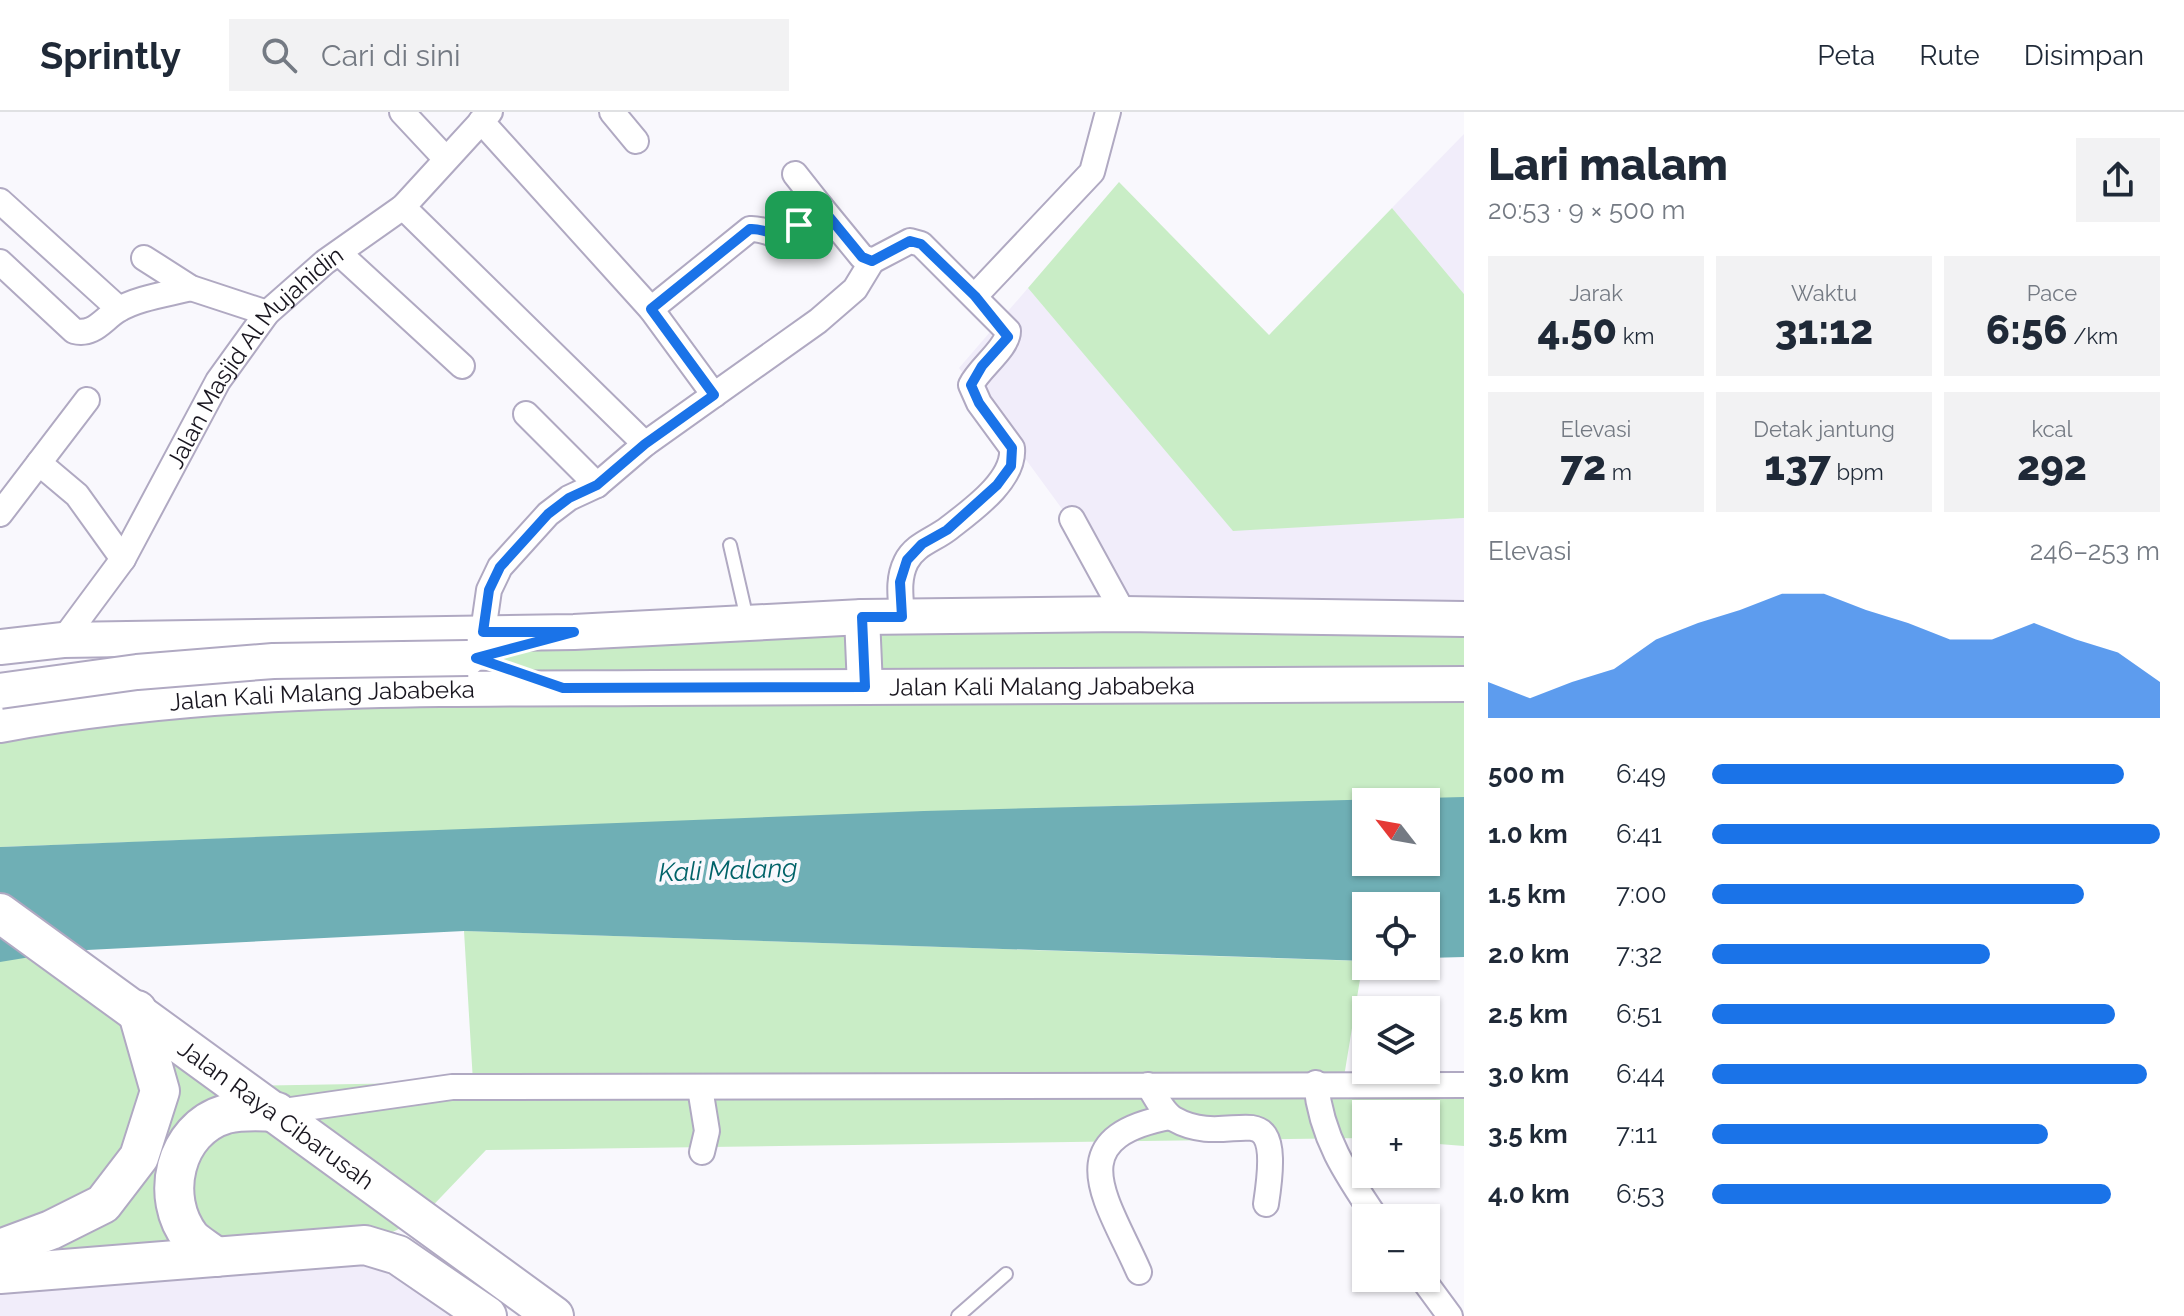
<!DOCTYPE html>
<html lang="id">
<head>
<meta charset="utf-8">
<style>
	:root { --surface:#fff; --page:#f2f2f3; --text:#1f2937; --muted:#747a83; --line:#e0e1e3; --accent:#1a73e8 }
	body { margin:0; font-family:Raleway,sans-serif; background:var(--page); color:var(--text); height:100vh; display:flex; flex-direction:column; font-size:30px; white-space:nowrap }
	* { box-sizing:border-box; margin:0 }
	p { font-size:26px; color:var(--muted) }
	.icon { flex:none; width:44px; height:44px; fill:none; stroke:currentColor; stroke-width:2; stroke-linecap:round; stroke-linejoin:round }
	.map { position:relative; flex:1; overflow:hidden }
	.sheet { display:flex; flex-direction:column; background:var(--surface); width:720px }
	.sheet>* { flex:none }
	.needle { width:52px; rotate:301deg }
	.controls { position:absolute; left:1352px; top:676px; display:grid; gap:16px }
	.controls a { display:grid; place-items:center; width:88px; height:88px; border-radius:0px; background:var(--surface); box-shadow:0 2px 6px #0004; font-size:40px }
	.pin { position:absolute; display:grid; place-items:center; width:68px; height:68px; color:#fff; margin:-34px; border-radius:16px; box-shadow:0 4px 12px #0006 }
	.round { display:grid; place-items:center; flex:none; width:84px; height:84px; border-radius:0px; background:var(--page) }
	.headline { display:flex; align-items:center; justify-content:space-between; height:136px; padding:0 24px }
	h1 { font-size:44px; font-weight:800; line-height:60px }
	.stats { display:grid; grid-template-columns:repeat(3,1fr); gap:12px; height:136px; padding:8px 24px }
	.stats div { display:grid; align-content:center; border-radius:0px; background:var(--page); text-align:center }
	.stats b { font-size:40px; font-weight:800 }
	.stats small { font-size:22px; font-weight:400 }
	.stats p { font-size:22px }
	.chart { height:224px; padding:16px 24px }
	.chart p { display:flex; justify-content:space-between }
	.chart svg { width:100%; height:144px; margin-top:8px; fill:var(--accent); opacity:.7 }
	ul { padding:0 24px; list-style:none; font-size:26px }
	li { display:grid; grid-template-columns:128px 96px 1fr; align-items:center; height:60px }
	li i { height:20px; border-radius:10px; background:var(--accent) }
	header { display:flex; align-items:center; gap:48px; box-sizing:border-box; height:112px; padding:0 40px; background:var(--surface); border-bottom:2px solid var(--line) }
	header strong { font-size:38px }
	nav { display:flex; gap:44px; margin-inline-start:auto; font-size:28px }
	.search { width:560px; height:72px; background:var(--page); display:flex; align-items:center; gap:20px; box-sizing:border-box; padding:0 28px; border-radius:0px; color:var(--muted); font-size:30px }
	main { display:flex; flex:1; min-height:0 }
	.map>svg:first-child { display:block }
	.built { fill:#f1edfa }
	.green { fill:#c9edc6 }
	.water { fill:#6fafb5; fill-rule:evenodd }
	.lines { fill:none; stroke-linecap:round; stroke-linejoin:round }
	.lane-casing { stroke:#b0a9c2; stroke-width:16 }
	.street-casing { stroke:#b0a9c2; stroke-width:28 }
	.secondary-casing { stroke:#b0a9c2; stroke-width:38 }
	.primary-casing { stroke:#b0a9c2; stroke-width:42 }
	.lane { stroke:#fff; stroke-width:12 }
	.street { stroke:#fff; stroke-width:24 }
	.secondary { stroke:#fff; stroke-width:34 }
	.primary { stroke:#fff; stroke-width:38 }
	.secondary-bridge-casing { stroke:#b0a9c2; stroke-width:38; stroke-linecap:butt }
	.secondary-bridge { stroke:#fff; stroke-width:34 }
	.route-casing { stroke:#fff; stroke-width:16 }
	.route { stroke:#1a73e8; stroke-width:10 }
	.labels { text-anchor:middle; dominant-baseline:central; stroke-width:8; stroke-linejoin:round; paint-order:stroke }
	.street-label { font-size:24px; fill:#19161f; stroke:#f9f8fd }
	.water-label { font-size:26px; font-style:italic; fill:#006268; stroke:#f9f8fd }
</style>
</head>
<body>
<header>
<strong>Sprintly</strong>
<div class="search"><svg class="icon" aria-label="search" viewBox="0 0 24 24"><circle cx="10" cy="10" r="6"/><path d="M15 15l6 6"/></svg>Cari di sini</div>
<nav><a>Peta</a><a>Rute</a><a>Disimpan</a></nav>
</header>
<main>
<div class="map">
<svg width="1464" height="1204" viewBox="0 0 1464 1204">
	<rect width="100%" height="100%" fill="#f9f8fd"/>
	<g class="built">
		<path d="M1464,22V182L1392,96Z"/>
		<path d="M1028,176L1233,418L1464,406V498L1125,483L959,256Z"/>
		<path d="M326,1143L441,1177L475,1204H0V1168Z"/>
	</g>
	<g class="green">
		<path d="M1119,70L1269,223L1392,96L1464,182V406L1233,419L1028,176Z"/>
		<path d="M1464,507V688L1144,693L0,735V613L560,575L476,546L574,520Z"/>
		<path d="M0,800L241,974L473,970L464,819L1363,849L1343,971L1464,973V1034L1426,1031V1002H1366V1026L486,1038L420,1107L365,1133L0,1161Z"/>
	</g>
	<path class="water" d="M1464,685V845L1426,846V794H1366V849L464,819L67,839L0,850V735L924,699ZM1366,690H1426V750H1366Z"/>
	<g class="lines">
		<g class="lane-casing">
			<g id="lane">
				<path d="M730,433L747,507"/>
				<path d="M958,1204L1006,1162"/>
			</g>
		</g>
		<g class="street-casing">
			<g id="street">
				<path d="M402,0L445,46"/>
				<path d="M612,0L636,29"/>
				<path d="M481,9L651,197L714,283"/>
				<path d="M795,62L821,95"/>
				<path d="M0,89L119,197"/>
				<path d="M403,95L645,332"/>
				<path d="M340,142L462,254"/>
				<path d="M144,146L191,176L267,201"/>
				<path d="M0,150L74,219C94,224 103,207 118,198C137,186 168,182 191,176"/>
				<path d="M975,184L1092,60L1108,0"/>
				<path d="M651,197L750,117C764,116 772,124 786,124L821,95L862,145L872,149L910,129L921,132L1008,219C1008,236 979,256 971,273L979,291L1012,336C1015,368 972,398 949,416C934,428 915,432 906,450C897,468 901,487 902,505"/>
				<path d="M526,302L597,373"/>
				<path d="M39,351L77,383L123,447"/>
				<path d="M0,402L87,288"/>
				<path d="M1072,407L1124,502"/>
				<path d="M483,520L489,478L500,455L548,402L569,386L597,373L645,332L818,209L855,177L872,149"/>
				<path id="s1" d="M63,528L123,447L218,269L267,201L325,150L403,95L490,0"/>
				<path d="M1316,971C1321,1025 1346,1062 1376,1106"/>
				<path d="M1148,973C1155,983 1163,1001 1174,1007C1234,1041 1285,968 1266,1092"/>
				<path d="M700,976L707,1019L702,1040"/>
				<path d="M277,1000L452,975L1464,973"/>
				<path d="M1139,1160C1108,1089 1057,1026 1170,1005"/>
				<path d="M1422,1166L1450,1204"/>
			</g>
		</g>
		<g class="secondary-casing">
			<g id="secondary">
				<path d="M862,505L865,575"/>
				<path d="M0,535L63,528L574,520L862,505L1124,502L1464,507"/>
				<path id="s2" d="M0,613C215,573 436,577 654,576C924,574 1194,573 1464,572"/>
			</g>
		</g>
		<g class="primary-casing">
			<g id="primary">
				<path id="s3" d="M0,801L554,1204"/>
				<path d="M0,1137L51,1118L103,1092L139,1045L160,979L137,898"/>
				<path d="M216,1145C209,1139 198,1133 191,1126C159,1086 174,1017 226,1002C242,998 260,999 277,1000"/>
				<path d="M0,1162L365,1133L398,1143L487,1204"/>
			</g>
		</g>
		<use href="#lane" class="lane"/>
		<use href="#street" class="street"/>
		<use href="#secondary" class="secondary"/>
		<use href="#primary" class="primary"/>
		<g class="secondary-bridge-casing">
			<path id="secondary-bridge" d="M0,579L137,560L273,549L468,546"/>
		</g>
		<use href="#secondary-bridge" class="secondary-bridge"/>
	</g>
	<g class="lines">
		<g class="route-casing">
			<path id="route" d="M821,95L862,145L872,149L910,129L921,132L975,184L1008,225L982,254L971,273L979,291L1012,336L1011,354L997,373L947,418L922,432L907,448L900,470L902,505H862L865,575L563,576L476,546L574,520H483L489,478L500,455L548,402L569,386L597,373L645,332L714,283L651,197L750,117C764,116 772,124 786,124Z"/>
		</g>
		<use href="#route" class="route"/>
	</g>
	<g class="labels">
		<g class="street-label">
			<text stroke="none"><textPath href="#s1" startOffset="344">Jalan Masjid Al Mujahidin</textPath></text>
			<text stroke="none"><textPath href="#s2" startOffset="1044">Jalan Kali Malang Jababeka</textPath></text>
			<text stroke="none"><textPath href="#s2" startOffset="324">Jalan Kali Malang Jababeka</textPath></text>
			<text stroke="none"><textPath href="#s3" startOffset="342">Jalan Raya Cibarusah</textPath></text>
		</g>
		<g class="water-label">
			<text transform="translate(728 758) rotate(-2)">Kali Malang</text>
		</g>
	</g>
</svg>
<div class="controls">
<a><svg class="needle" viewBox="-14 -14 28 28"><path d="M0-13l5 13h-10z" fill="#e53935"/><path d="M0 13l5-13h-10z" fill="#747a83"/></svg></a>
<a><svg class="icon" aria-label="locate" viewBox="0 0 24 24"><circle cx="12" cy="12" r="6"/><path d="M12 2v4M12 18v4M2 12h4M18 12h4"/></svg></a>
<a><svg class="icon" aria-label="layers" viewBox="0 0 24 24"><path d="M12 4l9 5-9 5-9-5zM3 14l9 5 9-5"/></svg></a>
<a>+</a>
<a>−</a>
</div>
<div class="pin" style="left:799px;top:113px;background:#1e9e55"><svg class="icon" aria-label="arrive" viewBox="0 0 24 24"><path d="M6 21V4h12l-3 4 3 4H6"/></svg></div>
</div>
<section class="sheet">
<div class="headline"><div><h1>Lari malam</h1><p>20:53 · 9 × 500 m</p></div><a class="round"><svg class="icon" aria-label="share" viewBox="0 0 24 24"><path d="M12 15V3M7 8l5-5 5 5M5 13v7h14v-7"/></svg></a></div>
<div class="stats">
<div><p>Jarak</p><b>4.50<small> km</small></b></div>
<div><p>Waktu</p><b>31:12</b></div>
<div><p>Pace</p><b>6:56<small> /km</small></b></div>
</div>
<div class="stats">
<div><p>Elevasi</p><b>72<small> m</small></b></div>
<div><p>Detak jantung</p><b>137<small> bpm</small></b></div>
<div><p>kcal</p><b>292</b></div>
</div>
<div class="chart"><p><span>Elevasi</span>246–253 m</p>
<svg viewBox="0 0 160 44" preserveAspectRatio="none"><path d="M0 44V33L10 38L20 33L30 29L40 20L50 15L60 11L70 6L80 6L90 11L100 15L110 20L120 20L130 15L140 20L150 24L160 33V44z"/></svg>
</div>
<ul>
<li><b>500 m</b>6:49<i style="width:92%"></i></li>
<li><b>1.0 km</b>6:41<i style="width:100%"></i></li>
<li><b>1.5 km</b>7:00<i style="width:83%"></i></li>
<li><b>2.0 km</b>7:32<i style="width:62%"></i></li>
<li><b>2.5 km</b>6:51<i style="width:90%"></i></li>
<li><b>3.0 km</b>6:44<i style="width:97%"></i></li>
<li><b>3.5 km</b>7:11<i style="width:75%"></i></li>
<li><b>4.0 km</b>6:53<i style="width:89%"></i></li>
</ul>
</section>
</main>
</body>
</html>
